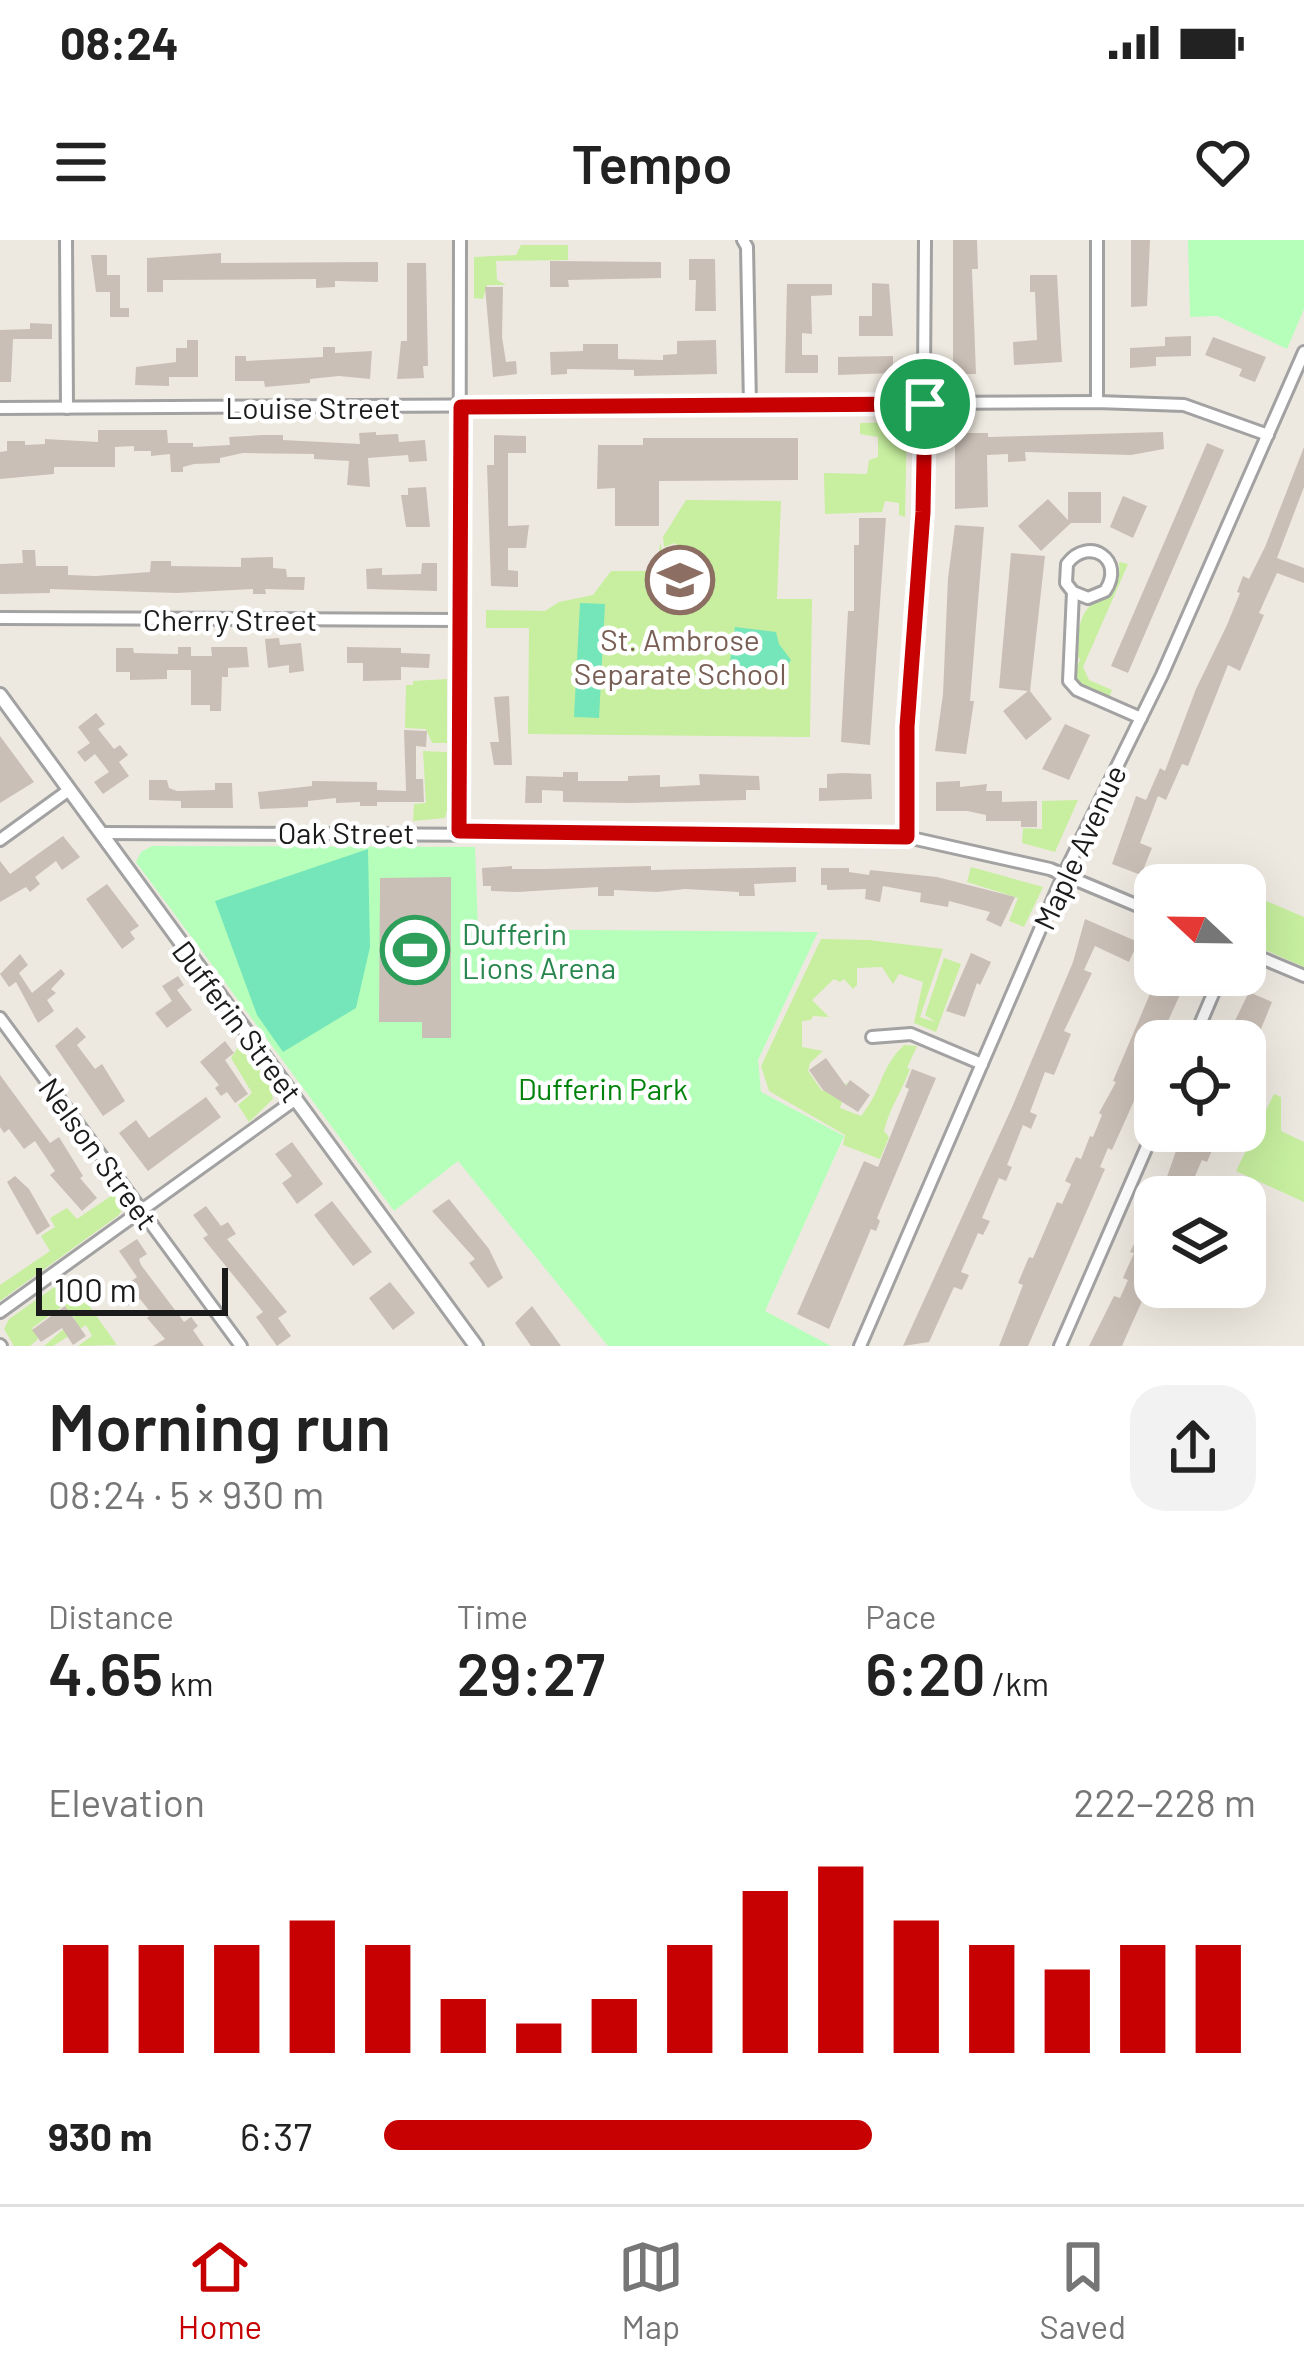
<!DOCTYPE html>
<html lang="en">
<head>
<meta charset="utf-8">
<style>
	:root { --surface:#fff; --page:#f2f2f2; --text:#222; --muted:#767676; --line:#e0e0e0; --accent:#c70002 }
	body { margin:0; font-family:Barlow,sans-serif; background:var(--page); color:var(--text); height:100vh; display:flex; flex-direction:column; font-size:45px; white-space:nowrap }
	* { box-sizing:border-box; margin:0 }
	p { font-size:39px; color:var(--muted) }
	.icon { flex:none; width:66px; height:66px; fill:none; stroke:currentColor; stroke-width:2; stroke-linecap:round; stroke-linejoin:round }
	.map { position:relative; height:1106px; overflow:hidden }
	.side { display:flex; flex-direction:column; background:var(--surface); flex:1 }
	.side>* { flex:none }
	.needle { width:78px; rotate:292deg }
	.buttons { position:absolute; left:1134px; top:624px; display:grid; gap:24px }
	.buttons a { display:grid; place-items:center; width:132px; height:132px; border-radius:24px; background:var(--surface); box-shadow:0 12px 48px #0002; font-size:60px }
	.scale { position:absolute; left:36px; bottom:30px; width:192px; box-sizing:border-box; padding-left:12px; border:6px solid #1b1b1b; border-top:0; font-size:33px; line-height:42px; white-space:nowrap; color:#1b1b1b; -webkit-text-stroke:9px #fff; paint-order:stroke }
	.pin { position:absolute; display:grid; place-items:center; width:102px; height:102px; color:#fff; margin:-51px; border:6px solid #fff; border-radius:50%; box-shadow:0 3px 12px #0007 }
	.round { display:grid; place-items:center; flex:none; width:126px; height:126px; border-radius:36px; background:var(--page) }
	.head { display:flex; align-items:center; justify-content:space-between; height:204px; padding:0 48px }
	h1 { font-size:66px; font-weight:600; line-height:90px }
	.stats { display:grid; grid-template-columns:repeat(3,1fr); gap:18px; height:204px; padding:12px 48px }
	.stats div { display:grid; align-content:center }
	.stats b { font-size:60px; font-weight:600 }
	.stats small { font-size:33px; font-weight:400 }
	.stats p { font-size:33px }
	.chart { height:336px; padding:24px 48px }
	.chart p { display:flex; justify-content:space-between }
	.chart svg { width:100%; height:216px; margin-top:12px; stroke:var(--accent); stroke-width:6 }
	ul { padding:0 48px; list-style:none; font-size:39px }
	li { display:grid; grid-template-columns:192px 144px 1fr; align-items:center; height:90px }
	li i { height:30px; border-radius:15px; background:var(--accent) }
	.status { display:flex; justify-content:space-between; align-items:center; height:84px; padding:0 60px; background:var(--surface); direction:ltr }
	.status svg { height:33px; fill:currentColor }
	header { display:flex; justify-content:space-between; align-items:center; height:156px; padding:0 48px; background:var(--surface); font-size:54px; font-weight:600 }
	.dock { display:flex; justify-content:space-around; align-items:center; height:168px; border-top:3px solid var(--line); background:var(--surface); font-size:33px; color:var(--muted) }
	.dock a { display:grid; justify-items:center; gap:6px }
	.dock .current { color:var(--accent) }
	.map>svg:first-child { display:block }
	.grass { fill:#c7ef9f }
	.park { fill:#b6ffbb }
	.pitch { fill:#75e6b9 }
	.building { fill:#cabfb6 }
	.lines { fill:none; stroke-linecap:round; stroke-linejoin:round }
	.minor-casing { stroke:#a2a2a2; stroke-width:16 }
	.tertiary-casing { stroke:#a2a2a2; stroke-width:18 }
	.minor { stroke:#fff; stroke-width:10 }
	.tertiary { stroke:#fff; stroke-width:12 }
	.route-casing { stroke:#fff; stroke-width:24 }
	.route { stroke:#c70002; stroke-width:15 }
	.labels { text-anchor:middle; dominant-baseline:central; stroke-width:9; stroke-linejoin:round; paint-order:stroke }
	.street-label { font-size:30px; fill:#1b1b1b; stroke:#fff }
	.education-label { font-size:30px; fill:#785e54; stroke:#fff }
	.leisure-label { font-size:30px; fill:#27864d; stroke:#fff; text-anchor:start }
	.park-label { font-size:30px; fill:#01820a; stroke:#fff }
</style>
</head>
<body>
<div class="status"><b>08:24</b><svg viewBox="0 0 49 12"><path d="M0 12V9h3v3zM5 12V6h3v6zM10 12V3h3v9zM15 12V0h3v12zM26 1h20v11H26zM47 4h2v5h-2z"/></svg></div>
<header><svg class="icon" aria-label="menu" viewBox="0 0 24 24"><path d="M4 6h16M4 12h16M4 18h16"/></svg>Tempo<svg class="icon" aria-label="heart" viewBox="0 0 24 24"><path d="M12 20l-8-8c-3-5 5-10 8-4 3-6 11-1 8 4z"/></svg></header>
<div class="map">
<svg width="1304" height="1106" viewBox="0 0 1304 1106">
	<rect width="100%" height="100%" fill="#eee9e0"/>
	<g class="grass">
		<path d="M521,5H568V20L496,21L497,40L506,45H487L483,59L474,58V17L516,15Z"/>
		<path d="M907,182L905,277L899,275V263L885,261L882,272L825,274L824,233L867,234L869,220L878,217V197L860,194V183Z"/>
		<path d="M686,260L781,261L777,359H812L810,497L528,494L529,388H486V370L545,371L559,362L593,355L611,331H657L660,303L665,319L675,323L681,312L675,303L664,307L663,297Z"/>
		<path d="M1119,322L1128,324L1083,427L1089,440L1112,450L1109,458L1078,445L1074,435L1080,419L1076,416C1078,403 1077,388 1083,376C1096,350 1123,361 1119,322Z"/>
		<path d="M447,439V503H432L426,489L405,488L406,445H413V441Z"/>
		<path d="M423,511L447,512V570L445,578L413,581L414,564L426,563Z"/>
		<path d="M1078,560L1055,612L1022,603L1023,588L1042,589V561Z"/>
		<path d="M971,627L1043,647L1024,687L1009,681L1018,658L967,642Z"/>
		<path d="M1245,652L1304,677V727L1245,701Z"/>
		<path d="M821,699L869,700L943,709L920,777L935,782L925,775L944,718L961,724L936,792L914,783L923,742L899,734L893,744L882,727L857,728V745L853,749L844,739L840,742L834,739L812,760L829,777L813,776L811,780L802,781V807L823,811L810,823L808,831L822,851L848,843L837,857L842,862L840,868L861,876C883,849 879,829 904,805L917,806L907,828L910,829C902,851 889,869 884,891L889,897L880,919L843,905L845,895L769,851L761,826Z"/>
		<path d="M240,804L270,843L273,859L249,882L238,865L252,853L231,818Z"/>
		<path d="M1274,854L1281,857V891L1304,902V962L1236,931Z"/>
		<path d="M114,954L123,968L119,975L0,1061V1045L50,1011L41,996L55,987L50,978L67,968L77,979Z"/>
		<path d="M56,1046L70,1066L83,1057L117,1105L78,1106L92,1096L86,1085L53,1106H44L75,1079L64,1065L32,1088L38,1099L30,1106H14L4,1089L9,1079Z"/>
	</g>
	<g class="park">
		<path d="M1188,0H1304V69L1287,109L1217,76L1190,77Z"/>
		<path d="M152,606L475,607L478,689L818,692L758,820L761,852L844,896L765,1071L831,1106H608L458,921L394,971L136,622L141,612Z"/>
	</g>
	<g class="pitch">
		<path d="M580,363L605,364L599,478L574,477Z"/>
		<path d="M735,387L776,392L779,404L791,420L780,439C763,442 746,435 728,435Z"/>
		<path d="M368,609L370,707L356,768L283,812L257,775L215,661Z"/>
	</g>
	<g class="building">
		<path d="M953,0H977L978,29H972L976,134H953Z"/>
		<path d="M1131,0H1150L1147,66L1131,67Z"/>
		<path d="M221,13V23L378,22V42L335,41V47L316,48V39L163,40V52H147V18Z"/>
		<path d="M91,15H107V35H120V68H129V77H110V52H96Z"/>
		<path d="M689,19H715L716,71H695L696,40H689Z"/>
		<path d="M550,21L661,22V38L568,40L569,47H550Z"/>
		<path d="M407,23H426L428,126H423L424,138L397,139L401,101H407Z"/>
		<path d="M1030,35H1057L1062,122L1014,125L1013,102L1037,100L1035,52H1030Z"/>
		<path d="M872,43L889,44L893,96H859V76H872Z"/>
		<path d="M787,44H832V55L811,56L812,94L802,93V115H818V133H785Z"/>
		<path d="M485,47H503L502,97L506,122L516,121L517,134L493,137Z"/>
		<path d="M30,83L52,84V99H13L11,142H0V90L30,89Z"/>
		<path d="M1191,96V116L1156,117V126L1130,128V108L1165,106V97Z"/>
		<path d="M1213,97L1266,117L1255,142L1239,136L1242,129L1205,115Z"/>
		<path d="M187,100H198V137H169V146L135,145L136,127L176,122V108H187Z"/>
		<path d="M716,100L717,134L634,136V130L567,129V134L551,135L550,112L583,111V104H618V119L663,120V115L677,114V101Z"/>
		<path d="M323,107H335V113L372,111L370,139L339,136L310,139V143L265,147L264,141H235V116H246V121L323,117Z"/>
		<path d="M893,116V133L838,135V117Z"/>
		<path d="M98,190H167L168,203H193V207L230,205L229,197L263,195H283V200L360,204L359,193L376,192V195L398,194L399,202L425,200L427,221L409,222L408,215L368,218L370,247L347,245L349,221L314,219V214L243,213L220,218V223L194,224L183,227V232H171L170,214L151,216V211H134V206L115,207V227H54V234L0,239V212L7,211V201H25V205L45,204V199L98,202Z"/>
		<path d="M1163,192L1164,209L1131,215L1025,212L1026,221L1008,222V214L987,215L988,267L955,269V193H988V197Z"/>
		<path d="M494,195L526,196V213H508V286L529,285L526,308H508V330L518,331V347L491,346L487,225H494Z"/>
		<path d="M643,198H798V240L659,241V286H615V248L597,249L598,205H643Z"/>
		<path d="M1207,203L1224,210L1128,433L1111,426Z"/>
		<path d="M1304,207V247L1277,318L1304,328V343L1277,333L1259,373L1264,375L1240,431L1228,425L1188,526L1182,524L1166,560L1158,556L1140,603L1152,608L1141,635L1112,624L1136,556L1146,560L1160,528L1165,531L1196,449L1227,385L1240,353L1237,352L1243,336L1249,339L1265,307Z"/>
		<path d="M426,247L430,287H406L401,255H408V248Z"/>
		<path d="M1068,252H1101V283H1071L1041,311L1018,286L1048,259L1068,280Z"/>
		<path d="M1123,256L1147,266L1133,298L1110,287Z"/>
		<path d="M859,278H886L870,505L841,502L848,371H854V305H859Z"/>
		<path d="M955,285L984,287L970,461H974L966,514L935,511L943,454L948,338Z"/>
		<path d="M22,310H35L36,326H68V335L96,336L150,332L151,321H171V326L241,327V318L273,317V328L286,329L287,337H305L304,350L265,349L266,354H253V349L177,353L50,349V353L0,354V324L23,323Z"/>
		<path d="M1011,313L1045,316L1030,451L1052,479L1026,500L1003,471L1028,451L999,448Z"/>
		<path d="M422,323H437V351L367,349L366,329L382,328V335L421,334Z"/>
		<path d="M279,398L280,405L301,403L304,431L289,433V425L268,428L265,399Z"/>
		<path d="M178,407H191V416H212L211,407H247L249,427L228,428V437H222L221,471H210V465H191V430H167V439L130,440V432H116V408H133L134,413L178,414Z"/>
		<path d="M347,407L401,408V413L430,414L429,428L401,427V440L363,441V423H347Z"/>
		<path d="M509,456L512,525H494L490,502H499L494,457Z"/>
		<path d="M96,473L105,484L98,489L114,509L120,505L128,515L119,522L129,536L103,554L94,542L109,532L95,514L85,522L77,512L90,503L78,487Z"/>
		<path d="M1065,484L1090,495L1069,540L1042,529Z"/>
		<path d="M404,490L427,491L426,507L416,506V539H423L424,562H377V566H360V562L336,563V558L308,561V567L260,569L258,552L312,546V541L377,542V550L406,551Z"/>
		<path d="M0,496L34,542L0,563Z"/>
		<path d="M563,532H578V541H628V536L660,535V547L700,545L699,534L759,536L760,550H746V560L629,563L563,562V551L542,550V563H525L526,536L563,537Z"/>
		<path d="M842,533L871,534L872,559L819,561V548H827V534Z"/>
		<path d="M149,540H167L169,548L177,551L215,550V543H232L233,568H181V561L149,560Z"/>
		<path d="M960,541V547L987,544L986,551H1002V562L1037,561V587H1021V581H986V575L967,571H936V542Z"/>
		<path d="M63,596L80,617L62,630L56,621L35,637L40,644L30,652L26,647L0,662V621L10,634Z"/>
		<path d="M512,626V629H546L651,626V630L796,627V642L754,644L755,656H739V652L685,649L657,652L614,650V656H598V647L518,652L491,651V646H483L482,628Z"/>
		<path d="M821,628H849V632L869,635L870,630L937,637L1015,657L1001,687L986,680L990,672L949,661L948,667L920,662L921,653L883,646L880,662L865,659L866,649L827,650V645H821Z"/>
		<path d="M451,637V798H422V782H379L380,638Z"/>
		<path d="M107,644L139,686L130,692L135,699L122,709L86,659Z"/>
		<path d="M1085,679L1138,702L1129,722L1095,706L1084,730L1092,733L1064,791L1071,794L1054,835L1045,832L1030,872L1037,875L1031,889L1023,885L1007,925L1012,927L1006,941L999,938L982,978L990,981L983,995L978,993L961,1032L969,1035L962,1050L954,1047L929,1102L903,1106L1013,865L1073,722Z"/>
		<path d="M971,713L991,722L980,745L977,743L965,777L946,771Z"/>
		<path d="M20,714L28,725L19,733L32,753L61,729L65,734L51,749L56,753L47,760L54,771L38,783L16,742L9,747L0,734Z"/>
		<path d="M1158,735H1189L1159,801H1155V814L1112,910L1108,908L1100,927L1105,929L1028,1106H999L1023,1045L1018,1043L1029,1017L1033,1018L1057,962L1062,964L1071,944L1065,941L1076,917L1081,919L1090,896L1093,897L1102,875L1099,873L1116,842L1113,841Z"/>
		<path d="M178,736L184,745L177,750L192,770L167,788L155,773L172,761L162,746Z"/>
		<path d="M1249,752L1272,762L1245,828V801H1225Z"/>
		<path d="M77,787L86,797L77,805L95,829L102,824L125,861L103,876L55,806Z"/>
		<path d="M225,801L234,813L225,820L248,854L235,863L227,852L221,856L215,848L219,845L200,822Z"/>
		<path d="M826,818L846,846L850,840L870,855L858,872L823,850L809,830Z"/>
		<path d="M912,829L936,838L877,978L880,981L876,991L871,989L829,1089L797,1074L864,921L878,927L909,849L905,847Z"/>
		<path d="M0,835L50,903L59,897L83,936L80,938L97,958L82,971L50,935L55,931L35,901L24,909L9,889L4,893L0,887Z"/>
		<path d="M206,857L221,877L148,931L119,893L136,880L149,898Z"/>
		<path d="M1183,891H1207L1218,896L1207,922L1202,920L1186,957H1160Z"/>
		<path d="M292,902L323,944L297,964L282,943L292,936L275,914Z"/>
		<path d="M15,936L29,949L50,986L37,995L7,942Z"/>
		<path d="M449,959L489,1009L503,1038L488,1048L469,1023L475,1019L432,971Z"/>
		<path d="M332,961L372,1012L353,1026L314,975Z"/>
		<path d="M1155,963V1032L1129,1090L1122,1106H1089L1114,1056L1120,1058L1128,1040L1123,1038L1134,1013L1130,1012Z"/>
		<path d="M206,966L221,986L228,982L236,994L227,999L287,1072L278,1078L291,1096L277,1106L256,1077L263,1072L203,998L208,995L193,975Z"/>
		<path d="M137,999L147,1014L139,1019L141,1025L184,1082L191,1077L198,1086L193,1090L204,1106H153L165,1099L147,1078L152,1074L140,1059L129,1066L118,1051L137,1037L119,1011Z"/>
		<path d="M390,1042L415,1073L393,1090L369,1058Z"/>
		<path d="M65,1066L86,1096L73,1105L62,1088L41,1102L32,1090Z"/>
		<path d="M532,1066L561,1106H531L515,1083Z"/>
	</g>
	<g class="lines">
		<g class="minor-casing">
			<g id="minor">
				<path d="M66,0L67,168"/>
				<path d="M743,0L747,7L750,165"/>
				<path d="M1097,162V0"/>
				<path d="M0,168L1097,162L1184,165L1268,195"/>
				<path d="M1073,352L1088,358L1105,351C1126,320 1089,295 1067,324L1066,343L1073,352L1069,441L1077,450L1141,478"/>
				<path d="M0,378L460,380"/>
				<path d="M459,591L460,0"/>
				<path d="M101,593L907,597L1050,629L1155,673"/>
				<path d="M907,597V475L923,272L925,0"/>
				<path d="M0,600L69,550"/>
				<path d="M1245,711L1304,736"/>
				<path d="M0,778L241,1106"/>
				<path d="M872,797L911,794L982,824"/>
				<path d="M1193,801L1221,735"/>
				<path d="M0,1072L296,859"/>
				<path d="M0,1105L1,1106"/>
				<path d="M860,1106L1064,634L1162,435L1304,112"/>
				<path d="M1060,1106L1155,888"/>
			</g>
		</g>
		<g class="tertiary-casing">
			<path id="tertiary" d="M0,455L476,1106"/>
		</g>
		<use href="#minor" class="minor"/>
		<use href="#tertiary" class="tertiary"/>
	</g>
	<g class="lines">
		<g class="route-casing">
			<path id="route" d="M925,164L923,272L907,487V597L459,591L461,167Z"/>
		</g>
		<use href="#route" class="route"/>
	</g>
	<defs>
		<g id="school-ring" transform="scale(3.45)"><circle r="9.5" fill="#fff" stroke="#8d6e63" stroke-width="1.5"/><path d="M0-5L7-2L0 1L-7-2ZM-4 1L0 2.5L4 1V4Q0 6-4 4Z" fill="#8d6e63"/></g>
		<g id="stadium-ring" transform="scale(3.45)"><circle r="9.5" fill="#fff" stroke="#2e9e5b" stroke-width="1.5"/><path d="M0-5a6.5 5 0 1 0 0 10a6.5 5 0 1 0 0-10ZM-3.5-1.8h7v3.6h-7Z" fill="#2e9e5b"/></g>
	</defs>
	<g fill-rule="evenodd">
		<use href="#school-ring" x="680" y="340"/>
		<use href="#stadium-ring" x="415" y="710"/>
	</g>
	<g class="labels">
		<g class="street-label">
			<text x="313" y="167">Louise Street</text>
			<text x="230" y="379">Cherry Street</text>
			<text x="346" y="592">Oak Street</text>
			<text transform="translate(1079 607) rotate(-65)">Maple Avenue</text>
			<text transform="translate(238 781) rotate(53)">Dufferin Street</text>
			<text transform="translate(99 913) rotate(54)">Nelson Street</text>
		</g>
		<g class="education-label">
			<text x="680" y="399">St. Ambrose<tspan x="680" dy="34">Separate School</tspan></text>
		</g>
		<g class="leisure-label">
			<text x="462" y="693">Dufferin<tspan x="462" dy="34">Lions Arena</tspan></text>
		</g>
		<g class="park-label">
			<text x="603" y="848">Dufferin Park</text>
		</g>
	</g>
</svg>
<div class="buttons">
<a><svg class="needle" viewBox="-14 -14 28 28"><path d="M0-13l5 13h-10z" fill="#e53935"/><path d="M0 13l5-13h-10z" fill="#767676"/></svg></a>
<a><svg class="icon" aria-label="locate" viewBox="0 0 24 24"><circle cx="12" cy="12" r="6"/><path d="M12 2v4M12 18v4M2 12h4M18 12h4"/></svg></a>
<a><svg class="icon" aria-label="layers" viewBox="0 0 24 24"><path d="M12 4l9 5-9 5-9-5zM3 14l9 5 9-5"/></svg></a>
</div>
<div class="scale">100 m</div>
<div class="pin" style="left:925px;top:164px;background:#1e9e55"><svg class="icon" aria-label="arrive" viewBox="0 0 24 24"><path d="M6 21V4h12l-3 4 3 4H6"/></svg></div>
</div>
<section class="side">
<div class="head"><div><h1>Morning run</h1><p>08:24 · 5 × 930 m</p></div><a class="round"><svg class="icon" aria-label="share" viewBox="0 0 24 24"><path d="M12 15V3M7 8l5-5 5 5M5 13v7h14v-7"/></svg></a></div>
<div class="stats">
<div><p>Distance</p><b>4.65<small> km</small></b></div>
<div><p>Time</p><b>29:27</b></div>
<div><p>Pace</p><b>6:20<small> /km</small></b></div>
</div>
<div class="chart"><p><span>Elevation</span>222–228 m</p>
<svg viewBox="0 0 160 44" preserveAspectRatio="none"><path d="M5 44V22M15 44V22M25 44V22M35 44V17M45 44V22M55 44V33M65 44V38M75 44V33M85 44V22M95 44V11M105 44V6M115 44V17M125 44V22M135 44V27M145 44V22M155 44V22"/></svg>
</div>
<ul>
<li><b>930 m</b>6:37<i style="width:56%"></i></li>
</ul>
</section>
<nav class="dock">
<a class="current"><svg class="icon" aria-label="home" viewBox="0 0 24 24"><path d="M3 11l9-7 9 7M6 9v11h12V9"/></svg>Home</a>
<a><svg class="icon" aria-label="map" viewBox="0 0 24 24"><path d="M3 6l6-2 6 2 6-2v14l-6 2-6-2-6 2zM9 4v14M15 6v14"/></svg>Map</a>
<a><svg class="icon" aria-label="saved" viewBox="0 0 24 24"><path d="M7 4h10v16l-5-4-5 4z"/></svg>Saved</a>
</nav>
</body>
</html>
